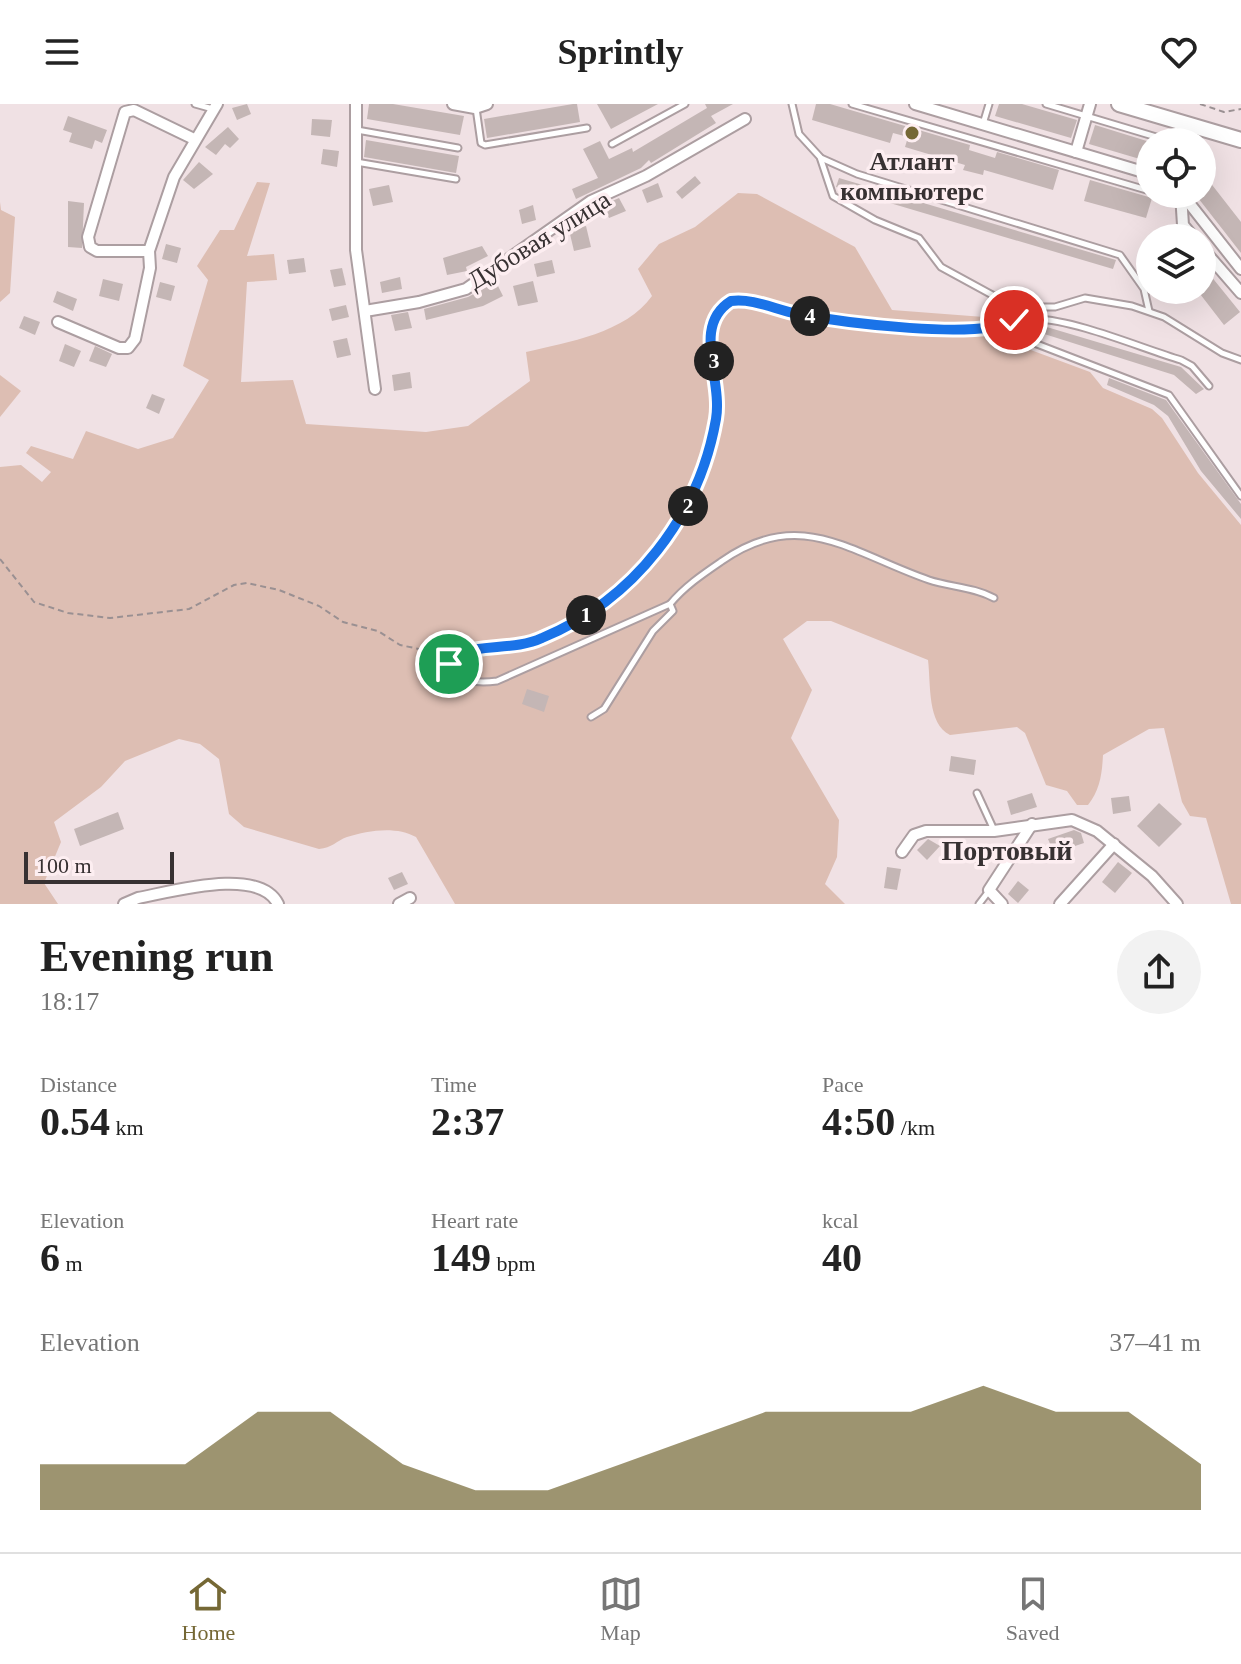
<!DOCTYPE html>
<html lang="en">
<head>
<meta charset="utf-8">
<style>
	:root { --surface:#fff; --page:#f2f2f2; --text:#222; --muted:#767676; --line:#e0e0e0; --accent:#756835 }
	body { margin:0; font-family:Georgia,serif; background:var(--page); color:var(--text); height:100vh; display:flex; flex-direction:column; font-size:30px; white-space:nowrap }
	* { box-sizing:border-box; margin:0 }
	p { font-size:26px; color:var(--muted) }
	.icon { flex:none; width:44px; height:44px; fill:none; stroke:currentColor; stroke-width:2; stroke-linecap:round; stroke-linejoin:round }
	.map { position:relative; height:800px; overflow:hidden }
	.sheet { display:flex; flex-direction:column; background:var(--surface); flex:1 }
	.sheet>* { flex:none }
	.fabs { position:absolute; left:1136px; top:24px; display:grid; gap:16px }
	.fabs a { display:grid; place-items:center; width:80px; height:80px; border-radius:50%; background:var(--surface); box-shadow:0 8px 32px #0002; font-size:40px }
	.scale { position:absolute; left:24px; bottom:20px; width:150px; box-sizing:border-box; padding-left:8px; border:4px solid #373132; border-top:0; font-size:22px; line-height:28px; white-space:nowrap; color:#373132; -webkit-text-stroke:6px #fdeef1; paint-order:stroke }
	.pin { position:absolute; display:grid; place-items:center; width:68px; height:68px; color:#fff; margin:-34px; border:4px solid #fff; border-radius:50%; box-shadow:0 2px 8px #0007 }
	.km { position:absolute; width:40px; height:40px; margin:-20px; border-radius:50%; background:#222; color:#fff; font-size:22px; line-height:40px; text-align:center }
	.round { display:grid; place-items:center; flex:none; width:84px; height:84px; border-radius:42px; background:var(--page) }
	.head { display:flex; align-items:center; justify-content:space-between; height:136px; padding:0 40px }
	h1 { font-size:44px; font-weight:600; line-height:60px }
	.stats { display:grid; grid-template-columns:repeat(3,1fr); gap:12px; height:136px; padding:8px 40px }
	.stats div { display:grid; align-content:center }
	.stats b { font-size:40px; font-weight:600 }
	.stats small { font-size:22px; font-weight:400 }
	.stats p { font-size:22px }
	.chart { height:224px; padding:16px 40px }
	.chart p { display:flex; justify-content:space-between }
	.chart svg { width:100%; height:144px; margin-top:8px; fill:var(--accent); opacity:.7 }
	header { display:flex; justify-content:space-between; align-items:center; height:104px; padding:0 40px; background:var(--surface); font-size:36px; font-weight:600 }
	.menu { display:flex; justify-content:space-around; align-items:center; height:112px; border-top:2px solid var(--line); background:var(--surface); font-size:22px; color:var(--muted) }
	.menu a { display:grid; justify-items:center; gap:4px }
	.menu .current { color:var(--accent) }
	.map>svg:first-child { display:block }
	.green { fill:#ddbeb3 }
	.building { fill:#c4b6b5 }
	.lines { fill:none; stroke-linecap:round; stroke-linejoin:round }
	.lane-casing { stroke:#ac9ea1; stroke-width:9 }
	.street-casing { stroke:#ac9ea1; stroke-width:14 }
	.secondary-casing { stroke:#ac9ea1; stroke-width:18 }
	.path { stroke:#9a9092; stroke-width:2; stroke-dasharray:6 4; stroke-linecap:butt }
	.lane { stroke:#fff; stroke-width:5 }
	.street { stroke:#fff; stroke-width:10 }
	.secondary { stroke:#fff; stroke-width:14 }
	.route-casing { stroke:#fff; stroke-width:16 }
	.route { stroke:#1a73e8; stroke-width:10 }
	.poi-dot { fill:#756835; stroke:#fdeef1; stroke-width:3 }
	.labels { text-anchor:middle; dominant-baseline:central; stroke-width:7; stroke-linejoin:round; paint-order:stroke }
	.poi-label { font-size:26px; font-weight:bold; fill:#373132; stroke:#fdeef1 }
	.street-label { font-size:26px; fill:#373132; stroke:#fdeef1 }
	.neighbourhood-label { font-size:28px; font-weight:bold; fill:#373132; stroke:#fdeef1 }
</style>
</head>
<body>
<header><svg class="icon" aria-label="menu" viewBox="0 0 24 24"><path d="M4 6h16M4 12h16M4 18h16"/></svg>Sprintly<svg class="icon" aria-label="heart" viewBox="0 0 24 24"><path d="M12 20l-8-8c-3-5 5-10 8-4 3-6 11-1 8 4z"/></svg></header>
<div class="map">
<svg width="1241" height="800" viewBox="0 0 1241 800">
	<rect width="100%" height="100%" fill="#f0e1e4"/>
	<g class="green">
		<path d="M257,78L270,79L247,152L274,150L277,176L247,178L241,278L293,276L306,320L426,328L468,322L530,277L526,248C568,238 626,229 652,192L638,165L659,140L695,123L738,89L757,90L855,143L892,206L984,213L1020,242L1090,268L1103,284L1152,305L1162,314L1198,369L1241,421V800H1231L1206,714L1190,712L1182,698L1164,624L1149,625L1103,651C1102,670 1100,686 1088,701H1077L1067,687L1046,681L1025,629L1017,623L950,631C927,620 931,580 928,556L831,517H807L783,535L812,586L791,634L839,716L837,753L825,780L845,800H455L416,733C397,722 368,726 347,733C336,737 332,744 319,745L244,723L229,710L219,655L200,640L179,635L125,657L101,683L54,718L61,738L44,779L58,800H0V363L21,361L42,378L51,368L26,349L31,342L73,355L86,327L138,345L173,334L209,276L183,262L208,176L197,162L220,126H234Z"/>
		<path d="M0,98L1,106L15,113L10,189L0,198Z"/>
		<path d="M0,271L21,287L0,313Z"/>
	</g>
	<g class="building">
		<path d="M247,0L251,10L237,16L232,4Z"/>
		<path d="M369,0H393L464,12L460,31L367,15Z"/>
		<path d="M573,0H577L580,18L487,34L484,15Z"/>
		<path d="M597,0H658L611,25Z"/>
		<path d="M705,0H733L711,12L716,19L651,59L649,56L641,64L576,95L572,85L598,74L583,45L600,37L609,55L632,44L633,48L707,4Z"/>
		<path d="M816,0H830L970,41L969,46L995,54L997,48L1059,66L1053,86L984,66L983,71L963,66L965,61L905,43L908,33L893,29L890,39L812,16Z"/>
		<path d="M999,0H1022L1077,16L1071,34L995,12Z"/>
		<path d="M68,12L107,26L102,39L95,36L92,45L69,38L72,29L63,26Z"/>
		<path d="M312,15L332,16L330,33L311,31Z"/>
		<path d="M1095,21L1150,38V58L1089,40Z"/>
		<path d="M228,23L239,35L230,44L225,40L216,51L205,43Z"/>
		<path d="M366,36L459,52L456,69L364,53Z"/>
		<path d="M323,45L339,47L337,63L321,60Z"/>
		<path d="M199,58L213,70L194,85L183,76Z"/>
		<path d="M1202,68L1241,118V149L1195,90H1202Z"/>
		<path d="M695,72L701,79L682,95L676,88Z"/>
		<path d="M839,74L1116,156L1113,165L836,83Z"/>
		<path d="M1090,76L1152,94L1146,114L1084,97Z"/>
		<path d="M658,79L663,93L647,99L642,86Z"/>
		<path d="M389,81L393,98L373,102L369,85Z"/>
		<path d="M619,94L626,107L609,114L603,101Z"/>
		<path d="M68,97L84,99L82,144L68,143Z"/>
		<path d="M533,101L536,116L522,120L519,106Z"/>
		<path d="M586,122L591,143L574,147L569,126Z"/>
		<path d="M166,140L181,144L177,159L162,155Z"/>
		<path d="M482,142L488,152L466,163L467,167L447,171L443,154Z"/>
		<path d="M304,154L306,168L289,170L287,156Z"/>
		<path d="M552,156L555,169L537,173L534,160Z"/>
		<path d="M1202,161L1240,208L1224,221L1197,186H1202Z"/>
		<path d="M342,164L346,181L334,183L330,166Z"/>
		<path d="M400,173L402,185L382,189L380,178Z"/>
		<path d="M103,175L123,180L119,197L99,192Z"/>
		<path d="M533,177L538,198L518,202L513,182Z"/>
		<path d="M160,178L175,182L171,197L156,193Z"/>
		<path d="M496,178L503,192L483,202L426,216L424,205L468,193Z"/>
		<path d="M57,187L77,195L73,207L53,198Z"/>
		<path d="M346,201L349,213L332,217L329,205Z"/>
		<path d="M408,208L412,224L395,227L391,211Z"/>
		<path d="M24,212L40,218L35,231L19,224Z"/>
		<path d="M1040,221L1181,263L1204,285L1196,290L1174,271L1038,228Z"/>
		<path d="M347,234L351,251L337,254L333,237Z"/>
		<path d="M65,240L81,247L74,263L59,257Z"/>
		<path d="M95,242L112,250L106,263L89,257Z"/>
		<path d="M410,268L412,284L394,287L392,271Z"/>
		<path d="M1109,274L1166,296L1241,400V415L1201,367L1168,312L1154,301L1107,281Z"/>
		<path d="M152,290L165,295L159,310L146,304Z"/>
		<path d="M527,585L549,592L544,608L522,600Z"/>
		<path d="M951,652L976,656L974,671L949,667Z"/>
		<path d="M1032,689L1037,703L1011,711L1007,697Z"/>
		<path d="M1129,692L1131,707L1113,710L1111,694Z"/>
		<path d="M1159,699L1182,720L1159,743L1137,722Z"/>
		<path d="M118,708L124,725L80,742L74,725Z"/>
		<path d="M1074,726L1081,729L1084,739L1054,749L1048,735Z"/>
		<path d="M928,735L940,742L927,756L917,746Z"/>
		<path d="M977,739L989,749L978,761L966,752Z"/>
		<path d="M1118,758L1132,769L1115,789L1102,778Z"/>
		<path d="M887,763L901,765L897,786L884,784Z"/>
		<path d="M402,768L408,780L394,786L388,774Z"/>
		<path d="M1018,777L1029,786L1018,799L1008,790Z"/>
	</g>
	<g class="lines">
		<g class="lane-casing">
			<g id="lane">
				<path d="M195,0L213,5"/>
				<path d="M792,0L799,30L820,53L833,92L875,116L919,134L941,163L996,193L1029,237L1169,291L1241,392"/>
				<path d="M852,0L1150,87"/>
				<path d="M1046,0L1173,38"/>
				<path d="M476,4L481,39L485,41L587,24"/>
				<path d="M983,20L989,0"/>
				<path d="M357,26L458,44"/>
				<path d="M612,40L685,0"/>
				<path d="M821,54L857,70L1120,151L1144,185L1149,207"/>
				<path d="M356,58L456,75"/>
				<path d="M1014,215L1022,203H1055L1085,194L1132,202L1164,213L1222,249L1241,256"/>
				<path d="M670,500C685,482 703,470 722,457C800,402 851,449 929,476C950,483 974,483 994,494"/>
				<path d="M591,613L604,605L653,527L673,507L670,500L497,577C480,579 455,579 449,560L459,549C482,541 507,546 530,539C627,510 721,390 718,288C718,263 699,227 718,206C740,183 777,206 803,211C848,218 891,221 936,223C953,224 972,227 990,226C1007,225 1018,214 1036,215C1076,216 1141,244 1181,256L1192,262L1209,282"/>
				<path d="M977,689L994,726"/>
				<path d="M979,800L989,787"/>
			</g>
		</g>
		<g class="street-casing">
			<g id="street">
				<path d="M356,0V146L375,285"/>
				<path d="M453,0L475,4L487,0"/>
				<path d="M915,0L1150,70"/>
				<path d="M1076,48L1090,0"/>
				<path d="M1181,90L1183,121L1194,134"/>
				<path d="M1182,90L1241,165"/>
				<path d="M1202,144L1241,189"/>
				<path d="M149,147H97L90,143L88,133L125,8L134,6L194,35"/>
				<path d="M365,207L419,198L466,185L591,97L646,72L745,15"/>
				<path d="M58,218L119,244H128L135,235L150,164L149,147L174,73L217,0"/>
				<path d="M902,748L914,731L926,727H994L1072,716L1097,727L1152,772L1177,800"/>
				<path d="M124,800L138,794C171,788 259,762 278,800"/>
				<path d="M399,800L410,794"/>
				<path d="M1002,800L989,786L1032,720"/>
				<path d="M1060,800L1114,740"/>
			</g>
		</g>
		<g class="secondary-casing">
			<path id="secondary" d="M1119,0L1241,36"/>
		</g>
		<g class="path">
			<path d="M1200,0L1224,8L1241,5"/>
			<path d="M0,455L34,498L68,509L110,514L189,505L234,481L247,479L279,486L319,502L343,518L378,527L400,541L419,545L440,559"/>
		</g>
		<use href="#lane" class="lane"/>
		<use href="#street" class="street"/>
		<use href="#secondary" class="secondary"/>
	</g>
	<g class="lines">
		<g class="route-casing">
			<path id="route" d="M449,560L459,549C486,540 516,546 542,534C634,496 699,412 716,315C723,275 691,222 731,197C754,194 776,206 798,210C840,218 981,237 1014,216"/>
		</g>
		<use href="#route" class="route"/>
	</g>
	<circle class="poi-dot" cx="912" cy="29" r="8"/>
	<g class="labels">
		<g class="poi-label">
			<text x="912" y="57">Атлант<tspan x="912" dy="30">компьютерс</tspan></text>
		</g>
		<g class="street-label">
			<text transform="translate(539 136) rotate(-32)">Дубовая улица</text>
		</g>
		<g class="neighbourhood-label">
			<text x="1007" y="746">Портовый</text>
		</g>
	</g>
</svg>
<div class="fabs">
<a><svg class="icon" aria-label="locate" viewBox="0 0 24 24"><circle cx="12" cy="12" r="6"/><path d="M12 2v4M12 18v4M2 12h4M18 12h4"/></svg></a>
<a><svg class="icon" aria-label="layers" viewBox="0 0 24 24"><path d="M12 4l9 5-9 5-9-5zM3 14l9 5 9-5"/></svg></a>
</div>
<div class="scale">100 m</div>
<div class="pin" style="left:449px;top:560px;background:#1e9e55"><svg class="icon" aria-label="arrive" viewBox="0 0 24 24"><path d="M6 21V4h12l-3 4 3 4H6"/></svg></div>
<div class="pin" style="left:1014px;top:216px;background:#d93025"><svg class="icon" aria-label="check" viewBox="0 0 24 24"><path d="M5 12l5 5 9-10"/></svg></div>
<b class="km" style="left:586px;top:511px">1</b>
<b class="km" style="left:688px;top:402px">2</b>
<b class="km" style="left:714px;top:257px">3</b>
<b class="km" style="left:810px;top:212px">4</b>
</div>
<section class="sheet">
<div class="head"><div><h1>Evening run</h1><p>18:17</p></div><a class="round"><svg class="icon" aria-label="share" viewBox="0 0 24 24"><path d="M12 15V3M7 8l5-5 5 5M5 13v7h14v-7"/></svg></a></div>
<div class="stats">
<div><p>Distance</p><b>0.54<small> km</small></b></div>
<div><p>Time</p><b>2:37</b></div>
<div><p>Pace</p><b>4:50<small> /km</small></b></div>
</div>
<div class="stats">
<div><p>Elevation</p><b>6<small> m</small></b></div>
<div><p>Heart rate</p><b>149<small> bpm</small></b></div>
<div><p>kcal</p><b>40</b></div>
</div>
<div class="chart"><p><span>Elevation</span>37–41 m</p>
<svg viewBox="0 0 160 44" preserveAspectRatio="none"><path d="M0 44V30L10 30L20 30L30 14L40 14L50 30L60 38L70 38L80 30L90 22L100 14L110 14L120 14L130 6L140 14L150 14L160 30V44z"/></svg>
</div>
</section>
<nav class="menu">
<a class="current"><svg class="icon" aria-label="home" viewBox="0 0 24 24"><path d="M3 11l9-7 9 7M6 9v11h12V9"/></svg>Home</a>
<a><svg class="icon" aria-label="map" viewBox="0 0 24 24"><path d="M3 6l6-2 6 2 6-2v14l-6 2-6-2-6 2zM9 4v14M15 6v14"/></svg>Map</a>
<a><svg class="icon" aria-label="saved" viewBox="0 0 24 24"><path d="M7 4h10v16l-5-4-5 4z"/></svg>Saved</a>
</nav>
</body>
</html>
